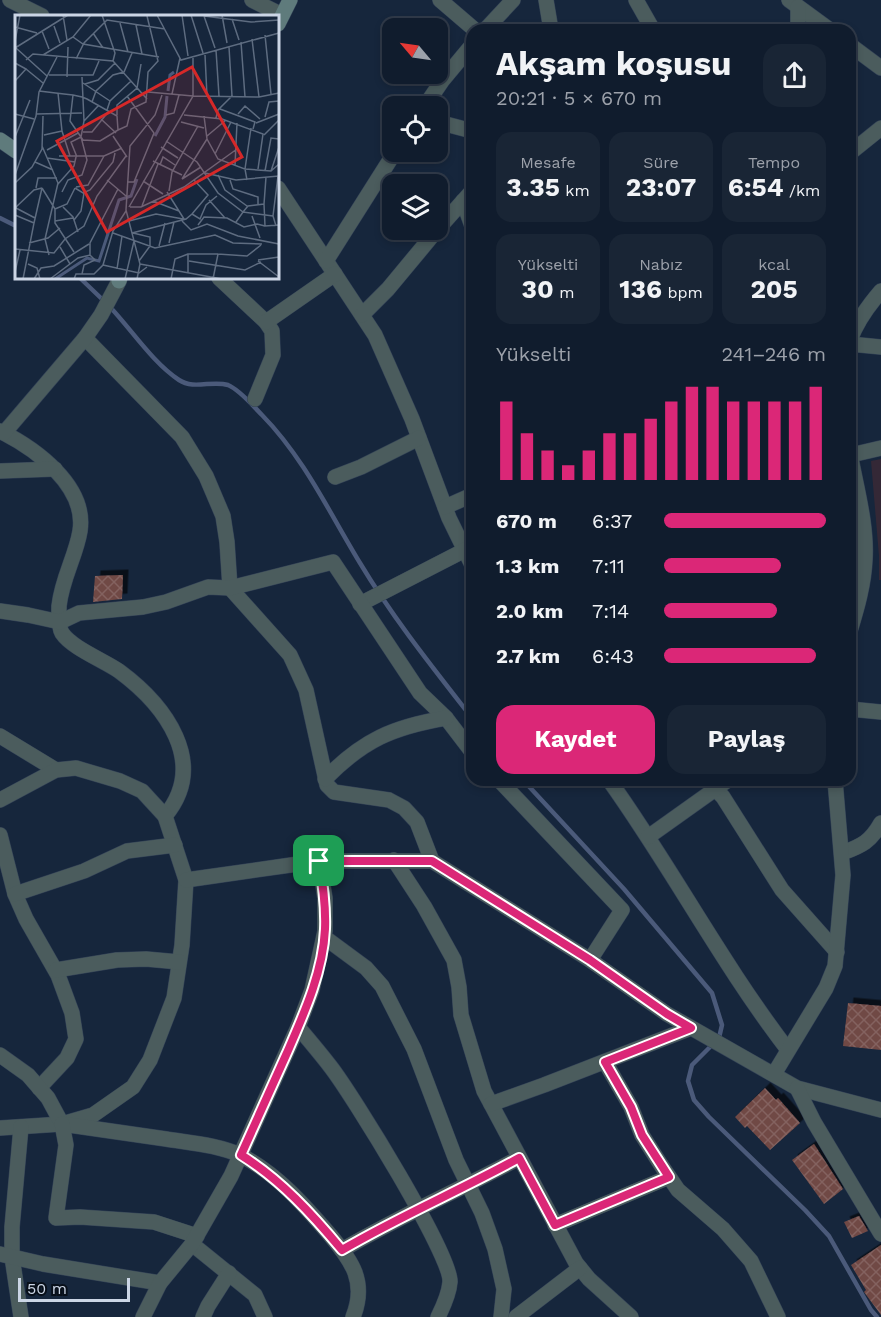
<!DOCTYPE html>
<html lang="tr">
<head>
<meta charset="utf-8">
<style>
	:root { --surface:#101c2d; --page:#192535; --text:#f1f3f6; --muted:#9ca1aa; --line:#303a49; --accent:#db2777 }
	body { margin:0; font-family:"Work Sans",sans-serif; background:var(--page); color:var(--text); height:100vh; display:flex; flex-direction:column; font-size:22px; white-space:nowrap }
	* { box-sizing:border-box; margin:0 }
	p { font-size:20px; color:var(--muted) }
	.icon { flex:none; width:33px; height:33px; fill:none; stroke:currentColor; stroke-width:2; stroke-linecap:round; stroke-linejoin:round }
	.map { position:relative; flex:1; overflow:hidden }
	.sheet { position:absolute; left:466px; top:24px; width:390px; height:762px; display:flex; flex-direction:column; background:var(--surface); border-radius:18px; box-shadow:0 3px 9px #0003,0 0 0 2px var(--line) }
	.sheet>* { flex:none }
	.needle { width:39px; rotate:299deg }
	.buttons { position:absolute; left:382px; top:18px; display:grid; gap:12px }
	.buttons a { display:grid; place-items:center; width:66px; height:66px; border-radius:12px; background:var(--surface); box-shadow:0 3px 9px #0003,0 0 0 2px var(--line); font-size:30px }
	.scale { position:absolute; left:18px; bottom:15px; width:112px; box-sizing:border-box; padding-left:6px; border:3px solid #cbd5e5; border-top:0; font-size:16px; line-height:21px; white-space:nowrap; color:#cbd5e5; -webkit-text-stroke:4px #080f19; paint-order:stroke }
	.pin { position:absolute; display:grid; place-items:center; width:51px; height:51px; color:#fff; margin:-26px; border-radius:12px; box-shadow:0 3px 9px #0006 }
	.round { display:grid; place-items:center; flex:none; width:63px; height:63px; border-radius:18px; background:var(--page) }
	.overview { display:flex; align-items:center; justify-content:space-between; height:102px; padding:0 30px }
	h1 { font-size:33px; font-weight:700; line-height:45px }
	.figures { display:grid; grid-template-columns:repeat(3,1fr); gap:9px; height:102px; padding:6px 30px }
	.figures div { display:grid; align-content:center; border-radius:15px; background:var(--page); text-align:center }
	.figures b { font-size:26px; font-weight:700 }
	.figures small { font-size:16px; font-weight:400 }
	.figures p { font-size:16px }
	.chart { height:168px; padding:12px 30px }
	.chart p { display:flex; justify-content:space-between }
	.chart svg { width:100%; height:108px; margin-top:6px; stroke:var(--accent); stroke-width:6 }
	.action { display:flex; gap:12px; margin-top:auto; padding:12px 30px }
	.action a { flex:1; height:69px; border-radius:18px; background:var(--accent); color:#fff; font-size:24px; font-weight:700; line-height:69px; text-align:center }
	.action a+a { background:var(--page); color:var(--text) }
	ul { padding:0 30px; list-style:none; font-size:20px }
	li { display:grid; grid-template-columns:96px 72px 1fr; align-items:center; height:45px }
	li i { height:15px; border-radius:8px; background:var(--accent) }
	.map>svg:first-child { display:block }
	.education { fill:#342836 }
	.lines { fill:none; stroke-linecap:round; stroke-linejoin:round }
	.stream { stroke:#4b5a7a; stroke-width:4.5 }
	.building { fill:url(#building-cross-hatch); filter:url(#shadow) }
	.street-casing { stroke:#334257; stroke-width:16 }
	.secondary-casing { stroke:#334257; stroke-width:16 }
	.street { stroke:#4b5c5d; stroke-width:15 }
	.secondary { stroke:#5f7b7c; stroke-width:15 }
	.route-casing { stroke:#fff; stroke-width:12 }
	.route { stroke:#db2777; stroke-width:8 }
	.inset-river { fill:none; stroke:#4b5a7a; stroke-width:3 }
	.inset-road { fill:none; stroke:#5e6c80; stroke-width:1.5 }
	.view { fill:#d62828; fill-opacity:0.15; stroke:#d62828; stroke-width:3 }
	.inset-edge { fill:none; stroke:#cbd5e5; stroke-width:3 }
</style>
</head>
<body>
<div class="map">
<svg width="881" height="1317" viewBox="0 0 881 1317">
	<defs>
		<pattern id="building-cross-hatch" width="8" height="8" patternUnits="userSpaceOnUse" patternTransform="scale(1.5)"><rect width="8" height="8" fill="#704844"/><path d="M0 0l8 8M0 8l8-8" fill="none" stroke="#83625f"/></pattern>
		<filter id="shadow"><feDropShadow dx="5.5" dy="-5.5" stdDeviation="0" flood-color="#0009"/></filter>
	</defs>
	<rect width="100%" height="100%" fill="#16263c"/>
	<path class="education" d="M881,459V580H879V556L871,461Z"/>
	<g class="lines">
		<g class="stream">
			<path d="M0,218L16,226"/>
			<path d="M80,278L104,301"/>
			<path d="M110,307C131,329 153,363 179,380C194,390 212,380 228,385C240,390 253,406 262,415C304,458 329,512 360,563C393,618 433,668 472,718"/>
			<path d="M523,780L624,889L712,993L722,1025L719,1038L692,1065L688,1081L694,1100L709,1117L805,1210L829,1236L871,1310L877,1317"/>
		</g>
	</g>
	<g class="building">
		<path d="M123,575L122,599L93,602L95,576Z"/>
		<path d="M848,1003L881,1006V1050L843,1046Z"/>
		<path d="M765,1088L776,1100L778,1098L800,1123L770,1150L747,1126L745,1128L735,1117Z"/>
		<path d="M814,1144L843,1189L824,1204L792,1160Z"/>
		<path d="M859,1216L868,1231L852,1238L844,1222Z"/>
		<path d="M881,1245V1315L864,1292L866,1290L851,1265Z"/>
	</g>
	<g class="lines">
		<g class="street-casing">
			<g id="street">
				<path d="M10,0L42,16"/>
				<path d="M252,0L282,15"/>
				<path d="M440,0L475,30"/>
				<path d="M546,0L551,30"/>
				<path d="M636,0L653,30"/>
				<path d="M789,0L830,30"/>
				<path d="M798,7V30"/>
				<path d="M485,30L513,0"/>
				<path d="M850,45L881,68"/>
				<path d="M425,106L442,81L472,45"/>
				<path d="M438,122L472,131"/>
				<path d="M850,153L881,128"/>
				<path d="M278,188L375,335L412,419L449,518L472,565"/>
				<path d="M463,201L472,226"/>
				<path d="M438,229L472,191"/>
				<path d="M326,261L395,152"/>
				<path d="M219,278L266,322L272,331L273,355L255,399"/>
				<path d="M362,315L388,289L437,230"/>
				<path d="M266,322L335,274"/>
				<path d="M85,338L182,437L206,476L223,516L227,542L230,588L290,655L306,690L327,785L334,792L389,800L404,808L417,822L432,861"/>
				<path d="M850,340C857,321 868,306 881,291"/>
				<path d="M850,344L881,347"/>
				<path d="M0,431C36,449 87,486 80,531C76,556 62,578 59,606C59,614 58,626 62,633C72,648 103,660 119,671C165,705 209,763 165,816"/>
				<path d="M4,433L85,338L101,315L119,281"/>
				<path d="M850,453C856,487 867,524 865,559C864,584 857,608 850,631"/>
				<path d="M851,455L881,448"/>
				<path d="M0,471L55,469"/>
				<path d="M335,477L361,467L419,438"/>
				<path d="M445,507L472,495"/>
				<path d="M360,604L465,550"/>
				<path d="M0,611L28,615L60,622L79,613L143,607L166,602L208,587L230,588L333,562L420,693L446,718L472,752"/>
				<path d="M850,709L881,712"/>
				<path d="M0,736L56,770"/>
				<path d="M325,779C363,740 393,727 446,718"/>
				<path d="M499,780L622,910L590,960"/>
				<path d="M609,780C672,868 722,964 788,1050"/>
				<path d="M707,780L723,797L782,890L837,952"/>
				<path d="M0,800L56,770L76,768L120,781L142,791L165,816L186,880L182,945L174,998L150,1060L133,1087L93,1115L62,1124L0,1128"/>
				<path d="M0,835L15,894L26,919L58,975L72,1013L76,1039L67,1058L39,1088"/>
				<path d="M648,837L728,780"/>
				<path d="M842,853C862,846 871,841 881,823"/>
				<path d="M394,860L424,906L454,960L459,987L461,1015L484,1091L491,1104L576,1263L589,1279L631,1317"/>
				<path d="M186,880L319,861H432L590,960L667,1014L797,1088L881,1110"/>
				<path d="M15,894L84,871L127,851L175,845"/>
				<path d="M324,937L366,968L382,986L414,1049L456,1160L482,1213L495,1249L504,1289L501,1317"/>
				<path d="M56,970L117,960L146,959L179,962"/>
				<path d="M298,1027C309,1040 320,1053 330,1066C352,1094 452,1256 450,1282C449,1294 443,1307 438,1317"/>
				<path d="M0,1055L28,1075L48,1098L62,1124C97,1129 132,1134 166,1139C191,1143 219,1145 242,1156C277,1174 305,1206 330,1235C352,1261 367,1282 353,1317"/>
				<path d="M605,1062L631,1107L642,1135L661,1165L678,1190L723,1229L751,1261L778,1317"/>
				<path d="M774,1074L826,988L835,966L843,875L835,780"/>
				<path d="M797,1088L814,1122L881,1234"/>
				<path d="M491,1104L544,1085L691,1028"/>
				<path d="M62,1124L66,1145L56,1218L80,1217L154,1222L197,1236"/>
				<path d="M21,1127L12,1227V1257L21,1317"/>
				<path d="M555,1225L669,1177"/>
				<path d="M192,1244L255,1295L265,1317"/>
				<path d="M342,1250C400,1216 461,1189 519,1158"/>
				<path d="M0,1254L43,1264L160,1283"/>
				<path d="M143,1317L160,1283L192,1244L231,1176L298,1027L312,990L325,931V898L319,861"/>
				<path d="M203,1317L208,1306L229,1273"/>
				<path d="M516,1317L580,1268"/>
			</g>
		</g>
		<g class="secondary-casing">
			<g id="secondary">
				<path d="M278,24L290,0"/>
				<path d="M0,140L16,151"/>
				<path d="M119,281L120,278"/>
			</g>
		</g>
		<use href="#street" class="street"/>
		<use href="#secondary" class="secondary"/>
	</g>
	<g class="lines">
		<g class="route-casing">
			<path id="route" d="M319,861H432L590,960L667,1014L691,1028L605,1062L631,1107L642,1135L669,1177L555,1225L519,1158C461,1190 400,1216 342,1250C312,1214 281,1180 241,1155C256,1122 271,1089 286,1055C303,1016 323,973 325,929C326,906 323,884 319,861Z"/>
		</g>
		<use href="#route" class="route"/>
	</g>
	<g transform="translate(15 15)">
		<rect width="264" height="264" fill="#16263c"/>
		<path class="inset-river" d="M153,76L155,60L159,57M140,121L150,102L152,81M40,264L72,243L84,246L104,185L116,181L122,164"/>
		<path class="inset-road" d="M48,0L52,25M87,0L100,38L98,46M142,0L166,45L264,18M167,0L173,41M176,0L188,38M207,0L212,28M189,1L236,7L264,5M189,1L200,33M217,4L224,25M105,8L113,37M121,10L127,39M39,11L45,28M0,12L22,18M27,16L34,34M78,18L88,33M250,20L256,79M58,22L68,29L144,42M237,24L244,82M0,26L5,0M226,27L230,82M0,33L53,0M1,33L32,61M201,35L204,81M28,40L58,22L76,0M190,40L192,81M61,44L69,28L92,5L150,14M11,45L18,39L98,46L132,84M0,48L11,54L0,66M11,54L28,68M34,60H78L84,46M52,62L53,32M68,68L95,86M70,69L83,65L100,48M24,76L49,79L58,80L67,82L72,84L102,101L103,115L85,126L68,125L55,106L58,80M133,77L178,81L244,82L264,78M43,78L47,116L55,141M157,79L165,43M112,81L139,118L119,167H112M77,87L81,76L98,60L109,57L117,38M205,94L240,107L238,114M92,95L95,86L116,66M0,99L19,104M21,99L67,98M223,99L230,91L245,104M102,100V90L122,73L126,49M151,100L159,98L164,80M169,100L207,104L248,119L243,154M189,101L192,124L203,144L230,154L232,165M250,102L254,87L264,86M201,103L203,95L217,81L214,32M86,104L101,118M69,106L84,90M166,107L189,113M241,108L264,99M236,113L230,154L256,156L264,149M103,115L112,111L116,94L131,87L133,57L143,46L132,1M68,117H77L94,96M29,120L47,116M249,120L264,105M98,121L112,142M192,121L211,105M0,122L15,85M151,126L182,147L203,178L228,197L233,191L249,189L251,162M27,131L43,168L30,224L34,240M146,132L163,143M32,135L63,118M200,139L216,107M44,141H89L107,133M62,142L56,127L66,122M32,143L60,147M138,146L167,160M20,147L38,155M145,150L148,142L160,150M220,150L222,108M250,156L256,123L264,124M256,156L264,132M190,158L221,165L264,161M0,160L21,101L24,77L42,42M203,160L210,175L232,191M167,164L192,124M167,164L186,152M92,165L111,181M215,165L218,174L243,182V189M128,166L148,179M0,168L17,152L27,134L28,101M43,169L59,151L61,142M61,172L73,170L89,141M21,173L23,163H42M27,173L40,194V208L59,237M60,173L68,178L75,175L98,147L100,138M154,176L157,157L183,111M47,177L53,165L67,160L72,145L66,122L69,106L67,62M152,177L169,204M194,185L210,203M138,186L164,196M249,189L250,211L264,210M127,191L143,149M48,192L58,202L63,217M114,192L178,81V43M115,192H126L169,172L222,134M0,193L19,175L27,173M1,193L20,203M40,194L52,189L60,173M177,199L185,204L191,190L202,181M0,200L19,208L8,264M237,201L245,223M59,205L66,196L69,178M40,206L58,203M114,206L141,199L168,204M167,206L176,215L192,209L223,221L264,229M221,207L228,197L258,201M19,208L27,173M183,210L189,202L212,203L229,212L242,209L250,211M261,211L258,201L263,161M98,218L140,233L200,220L218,228L247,229M117,218L171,204L177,199L193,180L179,165M118,218L135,222V231L124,246M14,228L33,223L45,213M154,228L159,207M144,231L150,208M45,232L55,249M0,234L39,238L50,224L69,211L82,181L111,141M75,240V228L103,174M243,245L264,242M174,246L230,255L246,247M243,246L264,262M13,249L22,253L25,264M125,249L207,264M88,250L124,258L132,252M102,254L107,221M0,257L5,235M173,258V239H203M19,264L26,253L39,251L74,229M35,264L63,243L75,240L80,245L69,250L67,259M59,264L61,259H79L88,250L98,216L111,196M110,264L119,226M122,264L125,249L111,195L115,131L140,100L147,80M156,264L160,244L173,239M198,264L203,239L232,241L246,230"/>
		<path class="view" d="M177,52L227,142L92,217L42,126Z"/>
		<rect width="264" height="264" class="inset-edge"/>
	</g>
</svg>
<div class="buttons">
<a><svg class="needle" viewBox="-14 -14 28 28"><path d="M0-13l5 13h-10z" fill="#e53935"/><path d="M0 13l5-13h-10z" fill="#9ca1aa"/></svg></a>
<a><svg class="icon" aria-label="locate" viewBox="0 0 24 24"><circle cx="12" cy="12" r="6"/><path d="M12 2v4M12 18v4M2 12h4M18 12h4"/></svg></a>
<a><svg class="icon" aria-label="layers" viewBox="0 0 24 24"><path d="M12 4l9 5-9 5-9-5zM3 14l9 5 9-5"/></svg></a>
</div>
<div class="scale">50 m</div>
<div class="pin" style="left:319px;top:861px;background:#1e9e55"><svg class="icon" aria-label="arrive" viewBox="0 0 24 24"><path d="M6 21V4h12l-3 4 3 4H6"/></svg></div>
<section class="sheet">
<div class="overview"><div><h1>Akşam koşusu</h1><p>20:21 · 5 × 670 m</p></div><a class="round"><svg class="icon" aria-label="share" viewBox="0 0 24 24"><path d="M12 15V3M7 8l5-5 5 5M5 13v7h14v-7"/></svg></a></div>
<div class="figures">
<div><p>Mesafe</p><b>3.35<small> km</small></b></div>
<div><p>Süre</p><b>23:07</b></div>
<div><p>Tempo</p><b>6:54<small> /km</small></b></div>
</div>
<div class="figures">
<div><p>Yükselti</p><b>30<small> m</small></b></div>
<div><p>Nabız</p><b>136<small> bpm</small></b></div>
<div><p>kcal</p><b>205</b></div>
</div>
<div class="chart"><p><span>Yükselti</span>241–246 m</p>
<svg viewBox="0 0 160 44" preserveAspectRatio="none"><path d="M5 44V12M15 44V25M25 44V32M35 44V38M45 44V32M55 44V25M65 44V25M75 44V19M85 44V12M95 44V6M105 44V6M115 44V12M125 44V12M135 44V12M145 44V12M155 44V6"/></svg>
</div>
<ul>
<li><b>670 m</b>6:37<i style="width:100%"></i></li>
<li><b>1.3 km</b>7:11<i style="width:72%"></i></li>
<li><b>2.0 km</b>7:14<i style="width:70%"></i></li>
<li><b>2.7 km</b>6:43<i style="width:94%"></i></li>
</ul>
<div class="action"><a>Kaydet</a><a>Paylaş</a></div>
</section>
</div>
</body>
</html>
